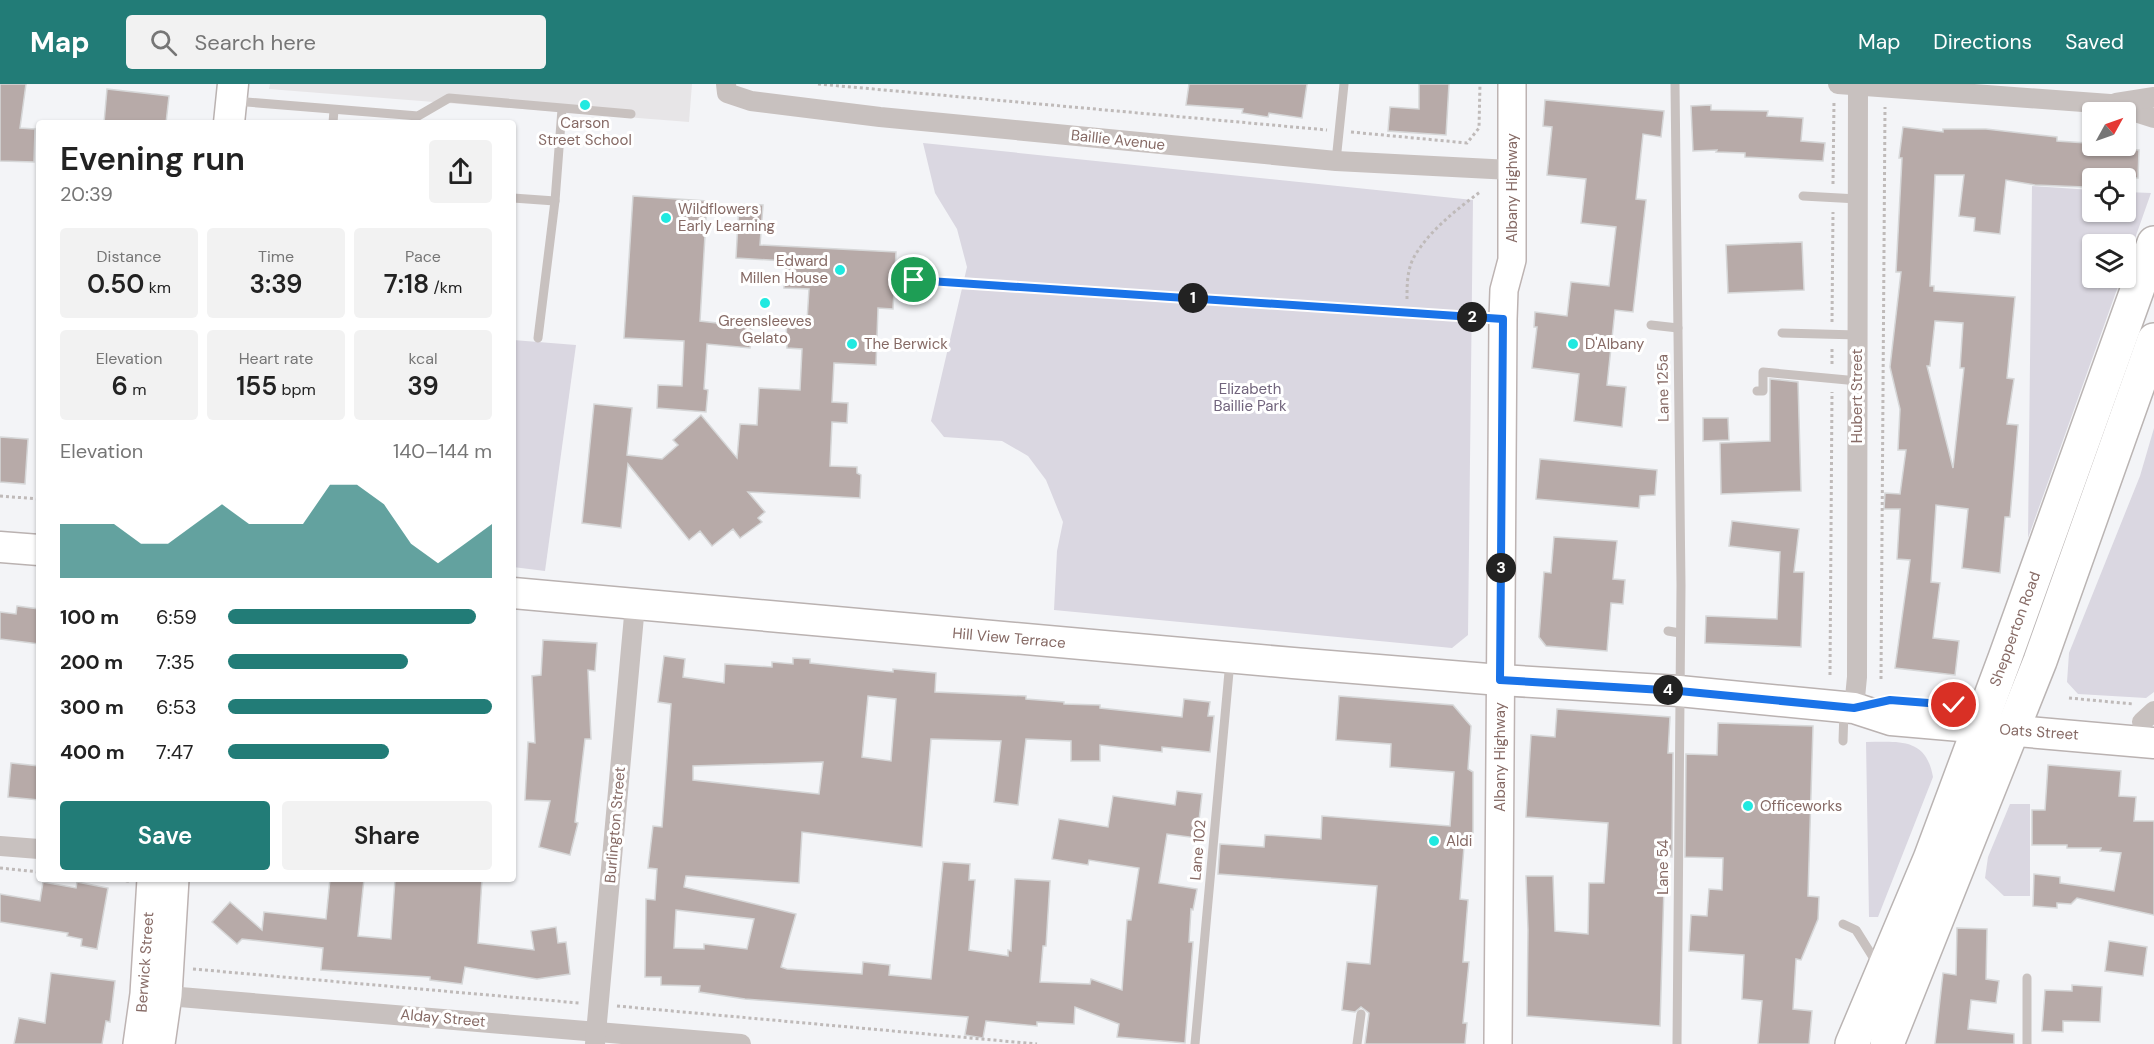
<!DOCTYPE html>
<html lang="en">
<head>
<meta charset="utf-8">
<style>
	:root { --surface:#fff; --page:#f2f2f2; --text:#222; --muted:#767676; --accent:#227c77 }
	body { margin:0; font-family:"DM Sans",sans-serif; background:var(--page); color:var(--text); height:100vh; display:flex; flex-direction:column; font-size:22px; white-space:nowrap }
	* { box-sizing:border-box; margin:0 }
	p { font-size:20px; color:var(--muted) }
	.icon { flex:none; width:33px; height:33px; fill:none; stroke:currentColor; stroke-width:2; stroke-linecap:round; stroke-linejoin:round }
	.map { position:relative; flex:1; overflow:hidden }
	.sheet { position:absolute; left:36px; top:36px; width:480px; height:762px; display:flex; flex-direction:column; background:var(--surface); border-radius:6px; box-shadow:0 2px 4px #0004 }
	.sheet>* { flex:none }
	.needle { width:39px; rotate:50deg }
	.fabs { position:absolute; left:2082px; top:18px; display:grid; gap:12px }
	.fabs a { display:grid; place-items:center; width:54px; height:54px; border-radius:6px; background:var(--surface); box-shadow:0 2px 4px #0004; font-size:30px }
	.pin { position:absolute; display:grid; place-items:center; width:51px; height:51px; color:#fff; margin:-26px; border:3px solid #fff; border-radius:50%; box-shadow:0 2px 6px #0007 }
	.km { position:absolute; width:30px; height:30px; margin:-15px; border-radius:50%; background:#222; color:#fff; font-size:16px; line-height:30px; text-align:center }
	.round { display:grid; place-items:center; flex:none; width:63px; height:63px; border-radius:6px; background:var(--page) }
	.overview { display:flex; align-items:center; justify-content:space-between; height:102px; padding:0 24px }
	h1 { font-size:33px; font-weight:600; line-height:45px }
	.metrics { display:grid; grid-template-columns:repeat(3,1fr); gap:9px; height:102px; padding:6px 24px }
	.metrics div { display:grid; align-content:center; border-radius:6px; background:var(--page); text-align:center }
	.metrics b { font-size:26px; font-weight:600 }
	.metrics small { font-size:16px; font-weight:400 }
	.metrics p { font-size:16px }
	.chart { height:168px; padding:12px 24px }
	.chart p { display:flex; justify-content:space-between }
	.chart svg { width:100%; height:108px; margin-top:6px; fill:var(--accent); opacity:.7 }
	.action { display:flex; gap:12px; margin-top:auto; padding:12px 24px }
	.action a { flex:1; height:69px; border-radius:6px; background:var(--accent); color:#fff; font-size:24px; font-weight:600; line-height:69px; text-align:center }
	.action a+a { background:var(--page); color:var(--text) }
	ul { padding:0 24px; list-style:none; font-size:20px }
	li { display:grid; grid-template-columns:96px 72px 1fr; align-items:center; height:45px }
	li i { height:15px; border-radius:8px; background:var(--accent) }
	header { display:flex; align-items:center; gap:36px; box-sizing:border-box; height:84px; padding:0 30px; background:var(--accent); color:#fff }
	header strong { font-size:28px }
	nav { display:flex; gap:33px; margin-inline-start:auto; font-size:21px }
	.search { width:420px; height:54px; background:var(--page); display:flex; align-items:center; gap:15px; box-sizing:border-box; padding:0 21px; border-radius:6px; color:var(--muted); font-size:22px }
	.map>svg:first-child { display:block }
	.built { fill:#e7e5e7 }
	.green { fill:#dad7e1 }
	.building { fill:#b7aaa8; stroke:#d6d7d8; stroke-width:1.5; fill-rule:evenodd }
	.lines { fill:none; stroke-linecap:round; stroke-linejoin:round }
	.secondary-casing { stroke:#bdb3b2; stroke-width:30 }
	.primary-casing { stroke:#bab2b1; stroke-width:33 }
	.highway-casing { stroke:#bab4b3; stroke-width:36 }
	.path { stroke:#bfbab9; stroke-width:3; stroke-dasharray:3 3; stroke-linecap:butt }
	.lane { stroke:#c8c1bf; stroke-width:9 }
	.street { stroke:#c8c1bf; stroke-width:20 }
	.secondary { stroke:#fff; stroke-width:27 }
	.primary { stroke:#fff; stroke-width:30 }
	.highway { stroke:#fff; stroke-width:33 }
	.route-casing { stroke:#fff; stroke-width:12 }
	.route { stroke:#1a73e8; stroke-width:8 }
	.poi-dot { fill:#21e9e0; stroke:#fff; stroke-width:2 }
	.labels { text-anchor:middle; dominant-baseline:central; stroke-width:6; stroke-linejoin:round; paint-order:stroke }
	.poi-label { font-size:15px; fill:#866a65; stroke:#fff; text-anchor:start }
	.street-label { font-size:15px; fill:#866a65; stroke:#fff }
	.park-label { font-size:15px; fill:#71647c; stroke:#fff }
</style>
</head>
<body>
<header>
<strong>Map</strong>
<div class="search"><svg class="icon" aria-label="search" viewBox="0 0 24 24"><circle cx="10" cy="10" r="6"/><path d="M15 15l6 6"/></svg>Search here</div>
<nav><a>Map</a><a>Directions</a><a>Saved</a></nav>
</header>
<div class="map">
<svg width="2154" height="960" viewBox="0 0 2154 960">
	<rect width="100%" height="100%" fill="#f3f4f7"/>
	<path class="built" d="M270,0H692L689,38L269,5Z"/>
	<g class="green">
		<path d="M923,59L1473,116L1468,551L1452,564L1054,526L1057,467L1063,438L1046,396L1028,372L1002,357L944,353L931,337L967,183L957,145L935,109Z"/>
		<path d="M2032,102L2092,106V128H2126V108L2151,109L2126,180V160H2092V194H2121L2028,454Z"/>
		<path d="M513,256L576,261L545,487L513,483Z"/>
		<path d="M2154,344V608L2146,614L2078,610L2067,598L2069,569L2140,392Z"/>
		<path d="M1866,658C1899,658 1926,653 1933,693L1878,833H1869Z"/>
		<path d="M2010,720H2030V812H2004L1985,794L1988,773Z"/>
	</g>
	<g class="building">
		<path d="M0,0H26L20,44L35,45L34,78L0,77Z"/>
		<path d="M1189,0H1307L1302,34L1269,29L1268,33L1242,29L1243,25L1186,21Z"/>
		<path d="M1419,0H1449L1446,51L1388,47L1390,23L1419,25Z"/>
		<path d="M107,5L169,12L166,39H104Z"/>
		<path d="M1545,16L1664,27L1661,53L1643,50L1636,115L1646,116L1633,228L1615,226L1607,301L1626,303L1622,343L1574,337L1579,290L1532,284L1537,243H1534L1535,228L1567,232L1571,198L1609,202L1616,143L1581,139L1586,95L1547,91L1552,43L1543,42Z"/>
		<path d="M1711,21V26L1768,27L1767,32L1803,34L1801,57L1825,59L1823,77L1745,73V69L1716,68L1717,66L1693,67L1691,22Z"/>
		<path d="M1903,43L1943,48V45H1986L2057,53V57L2087,59V64L2139,66L2138,94H2085V103L2035,101L2006,96L2000,150L1974,147L1975,134L1959,132L1964,91H1935L1930,202H1934V207L2015,213L2007,294L2014,295L2007,340L2018,341L2010,433H2005L2000,489L1962,484L1968,425L1936,421L1931,498L1940,499L1933,554L1959,557L1955,591L1895,584L1910,476L1897,475L1900,425H1884L1885,409L1900,410L1906,366H1898L1900,325L1890,283L1901,188H1896L1902,74H1899ZM1935,237L1963,239L1960,284H1964L1953,384L1927,282H1930Z"/>
		<path d="M633,112L707,117L700,237L752,243L750,264L707,260L704,305L708,306L706,328L657,324L658,301L682,302L684,257L624,254Z"/>
		<path d="M739,120L763,121L760,161L896,168L893,225L878,224L876,281L834,279L832,318L848,319L847,339L832,338L830,382L857,383V389L861,391L860,414L748,408L765,428L758,434L762,438L740,454L733,445L712,462L700,447L689,456L628,380L621,444L582,439L594,320L632,324L627,371L662,375L678,361L673,356L701,331L737,374L740,340L757,341L759,304L800,306L802,265L787,264L786,236L807,237L809,205L784,204L785,177L736,174Z"/>
		<path d="M1802,158L1804,206L1728,209L1726,161Z"/>
		<path d="M1770,295L1798,298L1801,407L1721,410L1720,359L1770,357Z"/>
		<path d="M1703,334H1728L1729,356L1703,357Z"/>
		<path d="M0,353L28,355L25,400L0,398Z"/>
		<path d="M1540,375L1657,386L1655,411L1640,412L1639,424L1536,415Z"/>
		<path d="M1732,437L1799,445L1794,488H1804L1801,563L1705,559L1706,532L1777,535L1780,468L1729,462Z"/>
		<path d="M1554,453L1617,457L1613,495L1625,496L1623,520L1611,519L1607,567L1546,562L1539,553L1544,488L1551,489Z"/>
		<path d="M17,522L39,525V560L0,555V528L16,530Z"/>
		<path d="M543,556L597,559L595,587L588,586L591,655H585L575,738L578,739L570,771L539,763L550,717L525,716L528,658L535,659L532,592L541,591Z"/>
		<path d="M664,572L685,575L683,593L724,599L725,580L772,583V578L793,580V574L810,575V579L893,588V585L936,589L935,608L1026,612V615L1064,618V620L1100,621V624L1182,633L1184,615L1210,618L1208,632H1214L1210,668L1162,663V668L1100,661V677H1071V657L1026,655L1018,721L994,718L1001,657L931,655L922,763L802,748L799,799L686,792L684,803L796,830L781,883L787,885L862,890L863,878L890,881L889,891L931,895L943,778L970,780L969,796H975L969,866L1008,872V866L1011,867L1015,795L1050,797L1046,862H1043L1040,898L1090,900L1091,895L1122,906L1127,836H1131L1139,784L1089,776L1088,781L1052,775L1059,735L1108,743L1113,712L1175,721L1177,707L1202,710L1197,754L1167,750L1159,799L1197,805L1193,826L1191,825L1189,858H1193L1185,959L1117,953L1119,940L1075,923L1074,940L1037,938V942L986,937L983,954L965,951L968,933L745,915L699,908L700,902L661,901V893H645L646,815L655,816L657,785L648,784L653,742L662,743L671,620L658,618ZM868,612L896,615L891,677L862,673ZM823,678L819,710L693,696V682ZM676,826L754,835L747,865L704,860V865L674,864Z"/>
		<path d="M1339,612L1453,621L1471,642L1468,685L1473,688V750L1465,749L1460,815L1468,816L1463,878H1469L1463,939H1467L1465,960H1365L1369,929L1361,923L1355,928L1342,926L1347,878L1370,880L1377,802L1218,790L1220,760L1264,763L1265,751L1321,755L1322,732L1450,742L1454,688L1390,683L1391,660L1336,656Z"/>
		<path d="M1557,625L1670,633L1668,669H1673L1672,773L1661,772L1659,801L1664,802L1660,942L1527,932L1528,846L1526,792H1553L1555,847L1588,850L1589,799H1604L1608,739L1526,733L1531,651L1555,653Z"/>
		<path d="M1718,639L1813,642L1808,812L1819,813L1818,835L1801,876L1796,875L1793,925L1812,927L1809,960H1758L1762,917L1742,915L1744,871L1689,867L1691,831L1707,832L1709,805L1722,806L1723,774L1685,773L1686,670L1717,671Z"/>
		<path d="M11,679L39,682V716L8,713Z"/>
		<path d="M2048,681L2121,687L2119,712L2136,713L2134,737H2154V831L2077,814L2071,820L2057,819V824L2033,822L2034,790L2060,793V799L2114,807L2121,769L2100,767L2101,764H2067V761H2032V726H2045Z"/>
		<path d="M330,795H364L358,852L391,855L395,795H482L478,859L534,866L531,847L556,843L558,859L566,858L570,890L537,895L465,883L462,900L430,896V893L321,886L323,864L242,855L237,860L212,838L230,818L262,846L264,828L326,835Z"/>
		<path d="M43,798L76,804L77,798L108,804L97,865L81,862L82,855L67,852L68,849L0,838V810L40,817Z"/>
		<path d="M1957,844L1987,845L1986,895L1999,897L1996,919L1971,916L1968,945L2014,950V960H1935L1943,889L1956,891Z"/>
		<path d="M2109,857L2147,863L2143,892L2105,887Z"/>
		<path d="M51,889L115,897L110,938L106,937L102,960H14L19,934L45,939Z"/>
		<path d="M2072,901L2102,903L2100,938L2063,937V948L2042,947L2045,906L2072,907Z"/>
	</g>
	<g class="lines">
		<g class="secondary-casing">
			<g id="secondary">
				<path d="M137,960L144,910L151,795"/>
				<path d="M161,960L168,911L175,795"/>
				<path d="M1498,960L1503,235L1504,206L1512,176V0"/>
			</g>
		</g>
		<g class="primary-casing">
			<g id="primary">
				<path d="M229,39L233,0"/>
				<path d="M0,463L39,466"/>
				<path d="M513,509L1293,579L1500,596L1679,607L1854,624L1891,636L2154,659"/>
			</g>
		</g>
		<g class="highway-casing">
			<g id="highway">
				<path d="M1852,960L1930,775L2005,574L2154,159"/>
				<path d="M1887,960L2040,577L2154,256"/>
			</g>
		</g>
		<g class="path">
			<path d="M818,0L1327,46"/>
			<path d="M1351,48L1467,59L1479,44L1480,0"/>
			<path d="M1833,100L1834,17"/>
			<path d="M1407,215C1407,201 1407,186 1414,173C1429,147 1456,126 1480,108"/>
			<path d="M1832,238L1833,128"/>
			<path d="M1832,280V263"/>
			<path d="M0,412L39,415"/>
			<path d="M1830,591L1832,308"/>
			<path d="M1881,595L1885,23"/>
			<path d="M2069,614L2133,620"/>
			<path d="M0,784L39,788"/>
			<path d="M108,795L129,797"/>
			<path d="M193,885L579,919"/>
			<path d="M617,922L1037,960"/>
		</g>
		<g class="lane">
			<path d="M1675,0L1681,501L1677,960"/>
			<path d="M234,17L418,32L449,14L631,30"/>
			<path d="M333,39L334,26"/>
			<path d="M1336,77L1344,0"/>
			<path d="M1803,112L1858,115"/>
			<path d="M513,114L555,117"/>
			<path d="M914,196L1500,235"/>
			<path d="M1651,241L1678,244"/>
			<path d="M1782,249L1858,251"/>
			<path d="M538,254L555,117L562,25"/>
			<path d="M1757,307H1763V288L1858,297"/>
			<path d="M1668,547L1680,549"/>
			<path d="M1843,657L1844,627"/>
			<path d="M1843,840L1856,846L1878,881"/>
			<path d="M1195,960L1230,577"/>
			<path d="M1357,960L1361,930"/>
			<path d="M2027,960V894"/>
		</g>
		<g class="street">
			<path d="M726,0L727,9L751,17L880,33L1336,77L1511,86"/>
			<path d="M1838,0L2110,20L2154,34"/>
			<path d="M2116,19L2154,13"/>
			<path d="M1854,624L1857,593L1858,0"/>
			<path d="M2142,638L2154,627"/>
			<path d="M0,762L39,765"/>
			<path d="M156,911L741,960"/>
			<path d="M595,960L635,521"/>
		</g>
		<use href="#secondary" class="secondary"/>
		<use href="#primary" class="primary"/>
		<use href="#highway" class="highway"/>
	</g>
	<g class="lines">
		<g class="route-casing">
			<path id="route" d="M914,196L1503,235L1500,596L1679,607L1854,624L1890,616L1954,621"/>
		</g>
		<use href="#route" class="route"/>
	</g>
	<g class="poi-dot">
		<circle cx="585" cy="21" r="6"/>
		<circle cx="666" cy="134" r="6"/>
		<circle cx="840" cy="186" r="6"/>
		<circle cx="765" cy="219" r="6"/>
		<circle cx="852" cy="260" r="6"/>
		<circle cx="1573" cy="260" r="6"/>
		<circle cx="1748" cy="722" r="6"/>
		<circle cx="1434" cy="757" r="6"/>
	</g>
	<g class="labels">
		<g class="poi-label">
			<text x="585" y="39" text-anchor="middle">Carson<tspan x="585" dy="17">Street School</tspan></text>
			<text x="678" y="125">Wildflowers<tspan x="678" dy="17">Early Learning</tspan></text>
			<text x="828" y="177" text-anchor="end">Edward<tspan x="828" dy="17">Millen House</tspan></text>
			<text x="765" y="237" text-anchor="middle">Greensleeves<tspan x="765" dy="17">Gelato</tspan></text>
			<text x="864" y="260">The Berwick</text>
			<text x="1585" y="260">D'Albany</text>
			<text x="1760" y="722">Officeworks</text>
			<text x="1446" y="757">Aldi</text>
		</g>
		<g class="street-label">
			<text transform="translate(1118 56) rotate(6)">Baillie Avenue</text>
			<text transform="translate(1512 104) rotate(-90)">Albany Highway</text>
			<text transform="translate(1663 304) rotate(-91)">Lane 125a</text>
			<text transform="translate(1857 312) rotate(-90)">Hubert Street</text>
			<text transform="translate(2015 545) rotate(-70)">Shepperton Road</text>
			<text transform="translate(1009 554) rotate(5)">Hill View Terrace</text>
			<text transform="translate(2039 648) rotate(4)">Oats Street</text>
			<text transform="translate(1500 673) rotate(-90)">Albany Highway</text>
			<text transform="translate(615 741) rotate(-85)">Burlington Street</text>
			<text transform="translate(1198 766) rotate(-85)">Lane 102</text>
			<text transform="translate(1663 783) rotate(-90)">Lane 54</text>
			<text transform="translate(145 878) rotate(-86)">Berwick Street</text>
			<text transform="translate(443 934) rotate(5)">Alday Street</text>
		</g>
		<g class="park-label">
			<text x="1250" y="305">Elizabeth<tspan x="1250" dy="17">Baillie Park</tspan></text>
		</g>
	</g>
</svg>
<div class="fabs">
<a><svg class="needle" viewBox="-14 -14 28 28"><path d="M0-13l5 13h-10z" fill="#e53935"/><path d="M0 13l5-13h-10z" fill="#767676"/></svg></a>
<a><svg class="icon" aria-label="locate" viewBox="0 0 24 24"><circle cx="12" cy="12" r="6"/><path d="M12 2v4M12 18v4M2 12h4M18 12h4"/></svg></a>
<a><svg class="icon" aria-label="layers" viewBox="0 0 24 24"><path d="M12 4l9 5-9 5-9-5zM3 14l9 5 9-5"/></svg></a>
</div>
<div class="pin" style="left:914px;top:196px;background:#1e9e55"><svg class="icon" aria-label="arrive" viewBox="0 0 24 24"><path d="M6 21V4h12l-3 4 3 4H6"/></svg></div>
<div class="pin" style="left:1954px;top:621px;background:#d93025"><svg class="icon" aria-label="check" viewBox="0 0 24 24"><path d="M5 12l5 5 9-10"/></svg></div>
<b class="km" style="left:1193px;top:214px">1</b>
<b class="km" style="left:1472px;top:233px">2</b>
<b class="km" style="left:1501px;top:484px">3</b>
<b class="km" style="left:1668px;top:606px">4</b>
<section class="sheet">
<div class="overview"><div><h1>Evening run</h1><p>20:39</p></div><a class="round"><svg class="icon" aria-label="share" viewBox="0 0 24 24"><path d="M12 15V3M7 8l5-5 5 5M5 13v7h14v-7"/></svg></a></div>
<div class="metrics">
<div><p>Distance</p><b>0.50<small> km</small></b></div>
<div><p>Time</p><b>3:39</b></div>
<div><p>Pace</p><b>7:18<small> /km</small></b></div>
</div>
<div class="metrics">
<div><p>Elevation</p><b>6<small> m</small></b></div>
<div><p>Heart rate</p><b>155<small> bpm</small></b></div>
<div><p>kcal</p><b>39</b></div>
</div>
<div class="chart"><p><span>Elevation</span>140–144 m</p>
<svg viewBox="0 0 160 44" preserveAspectRatio="none"><path d="M0 44V22L10 22L20 22L30 30L40 30L50 22L60 14L70 22L80 22L90 22L100 6L110 6L120 14L130 30L140 38L150 30L160 22V44z"/></svg>
</div>
<ul>
<li><b>100 m</b>6:59<i style="width:94%"></i></li>
<li><b>200 m</b>7:35<i style="width:68%"></i></li>
<li><b>300 m</b>6:53<i style="width:100%"></i></li>
<li><b>400 m</b>7:47<i style="width:61%"></i></li>
</ul>
<div class="action"><a>Save</a><a>Share</a></div>
</section>
</div>
</body>
</html>
